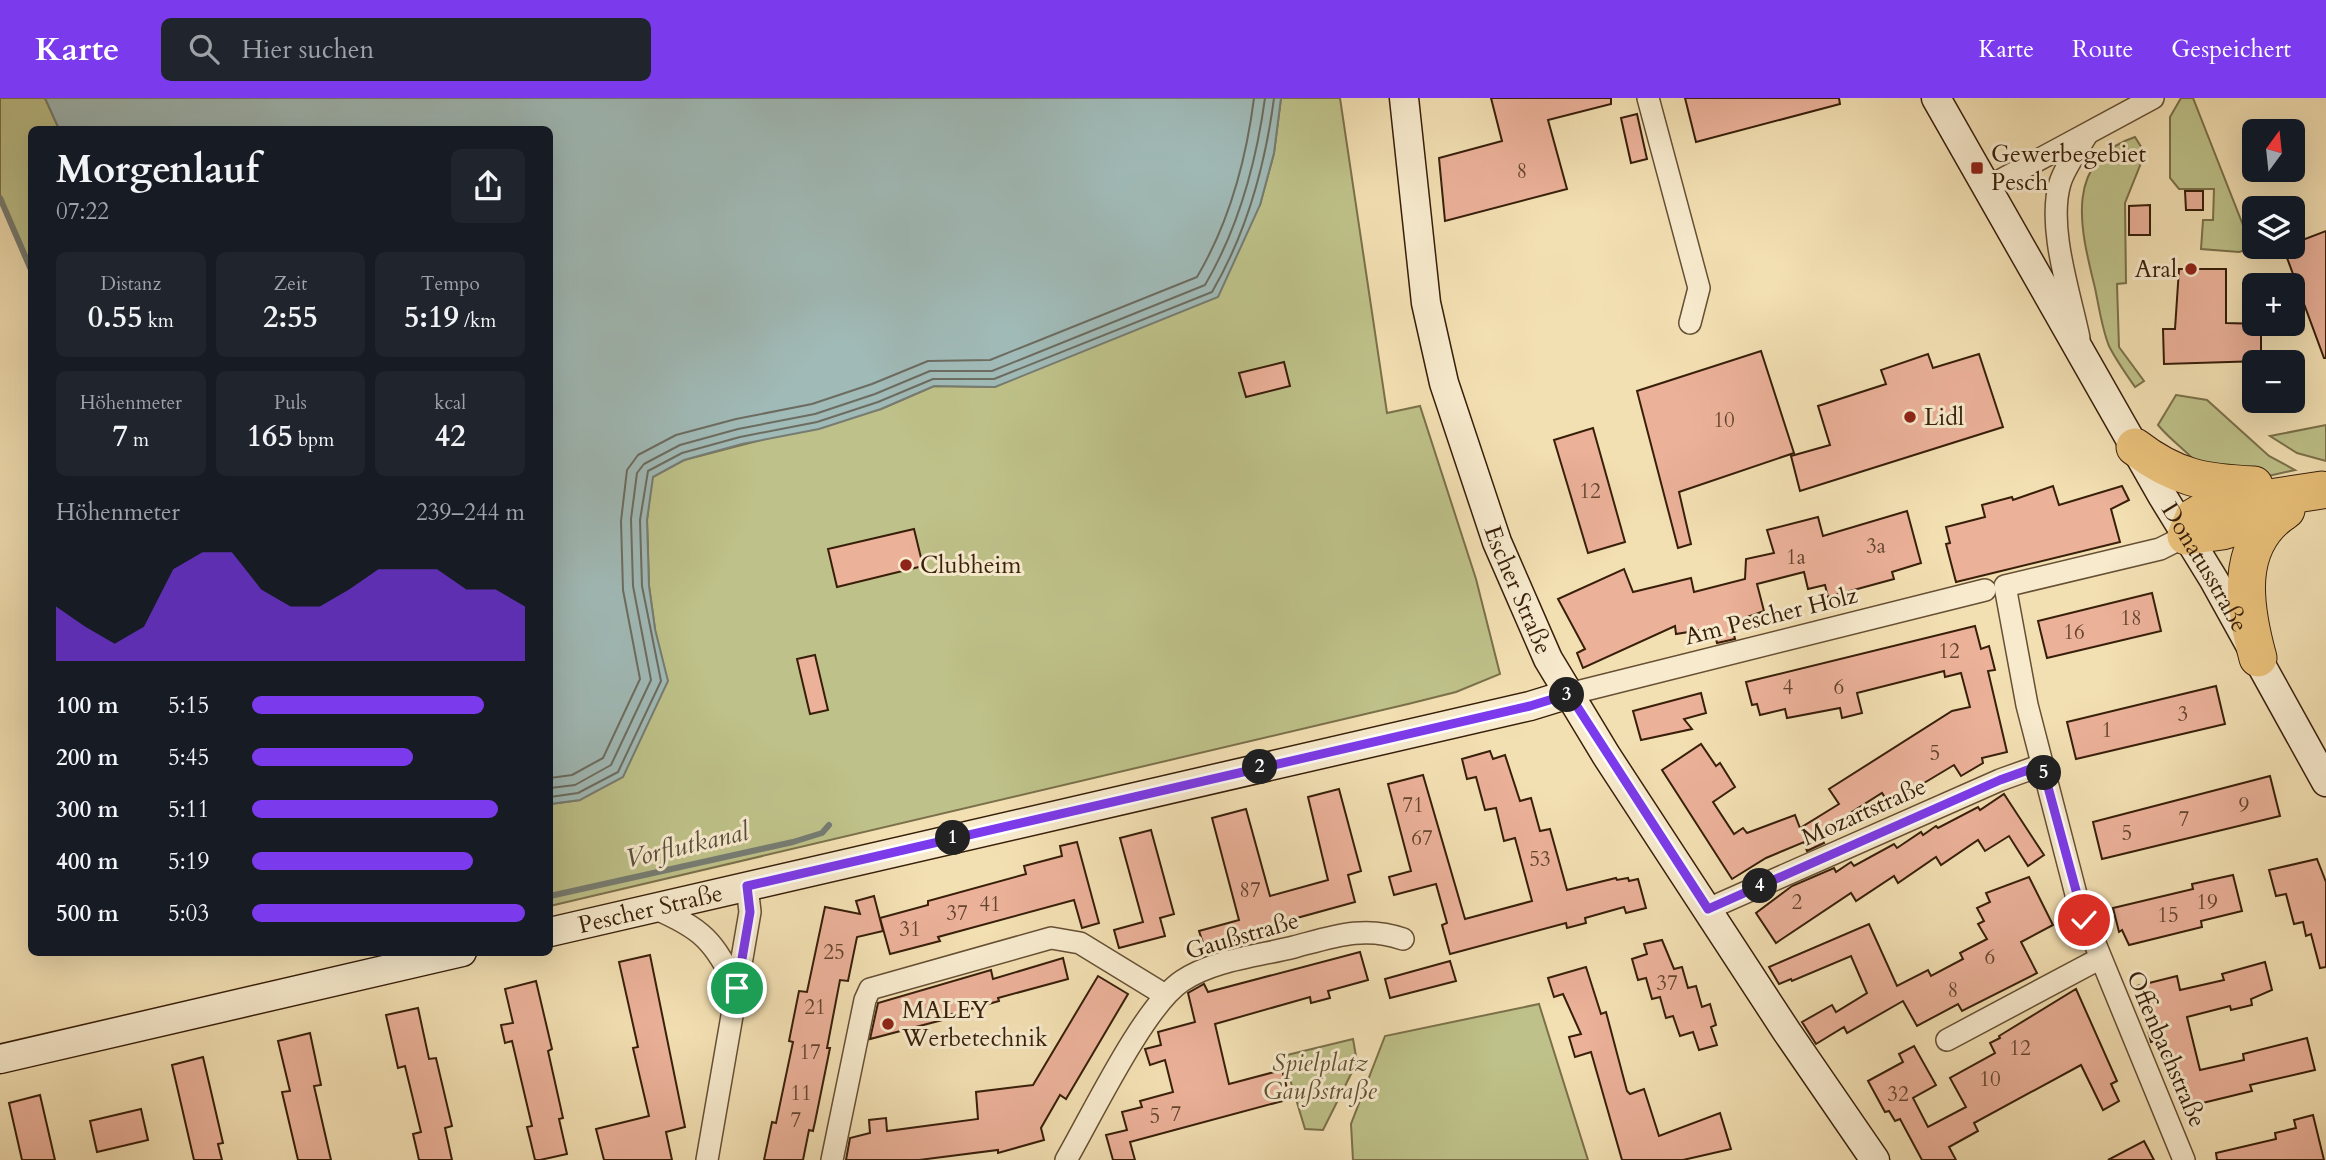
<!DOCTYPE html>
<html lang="de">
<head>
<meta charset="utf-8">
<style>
	:root { --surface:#171b24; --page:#20242c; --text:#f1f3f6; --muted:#9ea1a6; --accent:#7c3aed }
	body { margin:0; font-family:Cardo,serif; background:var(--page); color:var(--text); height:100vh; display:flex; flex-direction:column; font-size:26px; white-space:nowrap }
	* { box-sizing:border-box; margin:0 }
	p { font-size:23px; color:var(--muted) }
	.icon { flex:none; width:38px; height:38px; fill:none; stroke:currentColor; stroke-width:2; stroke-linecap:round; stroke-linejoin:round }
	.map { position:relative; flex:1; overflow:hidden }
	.drawer { position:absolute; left:28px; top:28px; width:525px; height:830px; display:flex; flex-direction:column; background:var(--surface); border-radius:10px; box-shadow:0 7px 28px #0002 }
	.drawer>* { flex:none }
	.needle { width:46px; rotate:15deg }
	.tools { position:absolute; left:2242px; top:21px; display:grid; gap:14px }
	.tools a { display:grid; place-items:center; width:63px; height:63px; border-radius:10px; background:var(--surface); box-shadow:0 7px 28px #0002; font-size:35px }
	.pin { position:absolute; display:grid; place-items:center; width:60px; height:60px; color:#fff; margin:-30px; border:4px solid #fff; border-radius:50%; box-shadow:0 2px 7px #0007 }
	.km { position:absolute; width:35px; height:35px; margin:-18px; border-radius:50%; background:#222; color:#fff; font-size:19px; line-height:35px; text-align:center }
	.round { display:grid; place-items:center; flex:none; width:74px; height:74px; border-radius:10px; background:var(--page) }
	.summary { display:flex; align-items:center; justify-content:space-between; height:119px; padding:0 28px }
	h1 { font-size:38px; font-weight:600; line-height:52px }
	.figures { display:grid; grid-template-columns:repeat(3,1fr); gap:10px; height:119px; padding:7px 28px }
	.figures div { display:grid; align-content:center; border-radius:10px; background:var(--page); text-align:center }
	.figures b { font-size:30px; font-weight:600 }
	.figures small { font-size:19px; font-weight:400 }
	.figures p { font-size:19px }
	.chart { height:196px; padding:14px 28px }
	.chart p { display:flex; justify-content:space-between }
	.chart svg { width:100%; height:126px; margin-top:7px; fill:var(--accent); opacity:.7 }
	ul { padding:0 28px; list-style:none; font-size:23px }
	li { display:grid; grid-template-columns:112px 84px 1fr; align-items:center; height:52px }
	li i { height:18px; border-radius:9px; background:var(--accent) }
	header { display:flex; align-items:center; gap:42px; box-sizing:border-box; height:98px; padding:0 35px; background:var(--accent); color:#fff }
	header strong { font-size:33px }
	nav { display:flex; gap:38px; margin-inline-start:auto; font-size:24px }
	.search { width:490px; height:63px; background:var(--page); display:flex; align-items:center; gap:18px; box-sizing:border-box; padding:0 24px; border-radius:10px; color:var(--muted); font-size:26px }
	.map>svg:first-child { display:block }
	.green { fill:#bec189; stroke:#7b704a; stroke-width:2 }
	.water { fill:#a0bab7; stroke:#767c72; stroke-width:2 }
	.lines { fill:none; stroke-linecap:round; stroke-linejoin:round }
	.shore { stroke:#6c6c60; stroke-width:2 }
	.stream { stroke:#767c72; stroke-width:6 }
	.building { fill:#ebb199; stroke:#381f0a; stroke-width:2 }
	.street-casing { stroke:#664f34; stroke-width:24 }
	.secondary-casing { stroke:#381f0a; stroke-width:31 }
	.highway-casing { stroke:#381f0a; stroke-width:39 }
	.street { stroke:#f7eacd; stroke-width:21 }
	.secondary { stroke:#f7eacd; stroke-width:28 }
	.highway { stroke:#e9c079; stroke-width:37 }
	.route-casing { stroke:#fff; stroke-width:14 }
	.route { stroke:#7c3aed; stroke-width:9 }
	.poi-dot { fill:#8f2418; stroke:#f7eacd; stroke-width:2.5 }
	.labels { text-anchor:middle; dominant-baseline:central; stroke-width:6; stroke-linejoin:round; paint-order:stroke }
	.number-label { font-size:21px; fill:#65442e }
	.poi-label { font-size:24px; fill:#381f0a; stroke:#f7eacd; text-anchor:start }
	.street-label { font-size:24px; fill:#381f0a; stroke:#f7eacd }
	.park-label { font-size:24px; font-style:italic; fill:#605030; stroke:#f7eacd }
	.water-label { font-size:26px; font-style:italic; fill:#574e3e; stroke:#f7eacd }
</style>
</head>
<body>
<header>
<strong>Karte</strong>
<div class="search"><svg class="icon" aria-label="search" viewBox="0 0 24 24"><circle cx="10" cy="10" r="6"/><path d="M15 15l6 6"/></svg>Hier suchen</div>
<nav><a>Karte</a><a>Route</a><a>Gespeichert</a></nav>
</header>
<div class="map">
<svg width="2326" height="1062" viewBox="0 0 2326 1062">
	<rect width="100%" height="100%" fill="#f2dfb2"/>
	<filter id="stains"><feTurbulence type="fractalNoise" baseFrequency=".00286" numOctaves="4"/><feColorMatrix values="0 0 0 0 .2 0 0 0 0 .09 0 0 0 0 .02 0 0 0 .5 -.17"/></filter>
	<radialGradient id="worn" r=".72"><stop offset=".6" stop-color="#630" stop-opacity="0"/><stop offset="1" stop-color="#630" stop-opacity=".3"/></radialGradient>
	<g class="green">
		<path d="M0,0H45L59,31L32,32L31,174L0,97Z"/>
		<path d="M1281,0H1340L1387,315L1420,308L1476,481L1500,576L1456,594L1408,606L550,808V706L580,702L655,531L649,488L647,422L652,379L684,362L881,311L934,288L995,289L1260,107L1274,55Z"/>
		<path d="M2181,0H2193L2252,150L2239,154L2201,151L2203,122H2213L2214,91H2179L2170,80V19Z"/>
		<path d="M2135,39L2145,55L2125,105L2126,185L2117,186L2119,249L2144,283L2135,289C2126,276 2116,262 2109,248C2102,231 2099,209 2095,190C2081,133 2062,63 2135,39Z"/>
		<path d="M2176,297L2207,302L2269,358L2295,372L2264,379L2203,372C2190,355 2172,344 2158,327Z"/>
		<path d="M2326,327V363L2297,355L2270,338Z"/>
		<path d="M1539,906L1588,1062H1353L1351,1026L1385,938Z"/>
		<path d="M1353,941L1357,964L1323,1032L1305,1031L1283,958Z"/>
	</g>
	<path class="water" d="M45,0H1281L1274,55L1260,107L1218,199L995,289L934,288L881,311L819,331L742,346L684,362L653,379L647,422L649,488L655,531L668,583L623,679L580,702L550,706V32L59,31Z"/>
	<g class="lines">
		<g class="shore">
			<path d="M550,680L572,677L603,660L640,581L623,492L621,423L627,372L638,357L676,337L736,321L812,306L872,286L928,263L990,262L1197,179C1230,123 1246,63 1254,0"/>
			<path d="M550,690L575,687L611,667L651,582L633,488L631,421L637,375L644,366L680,347L738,331L815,316L875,296L930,273H992L1205,187C1239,129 1256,66 1265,0"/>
			<path d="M550,699L578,695L618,674L661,583L642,488L640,422L648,373L682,355L740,339L817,324L878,304L933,281H994L1212,194C1247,134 1265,69 1274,0"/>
		</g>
		<g class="stream">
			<path d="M0,100L32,174"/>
			<path d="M550,798L793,744L822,735L829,727"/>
		</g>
	</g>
	<g class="building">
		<path d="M1491,0H1611V6L1548,22L1567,91L1445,123L1439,60L1502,43Z"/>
		<path d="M1685,0H1839L1840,6L1696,44Z"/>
		<path d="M1637,16L1647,61L1631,65L1621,20Z"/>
		<path d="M2185,93H2203V112H2186Z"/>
		<path d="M2150,107V137H2129V108Z"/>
		<path d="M2326,133V260H2324L2283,149H2292V146Z"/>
		<path d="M2179,171H2226V225L2261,226V263L2164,266L2163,231H2175Z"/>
		<path d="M1761,253L1794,355L1679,394L1691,446L1678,450L1637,293Z"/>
		<path d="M1928,256L1933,270L1979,256L2003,329L1800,393L1791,358L1830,347L1818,308L1886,286L1881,272Z"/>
		<path d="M1284,264L1290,288L1246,299L1239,275Z"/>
		<path d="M1593,330L1625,444L1588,455L1554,342Z"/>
		<path d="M2053,388L2059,407L2122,388L2129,402L2111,411L2120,444L1956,484L1946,446L1950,445L1946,429L1985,419L1982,407L2012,399L2013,402Z"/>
		<path d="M1907,413L1921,465L1892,474L1894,481L1828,499L1825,487L1808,491L1804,474L1757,486L1764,513L1731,525L1735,541L1717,545L1713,530L1676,536L1675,528L1583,570L1577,555L1585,551L1558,501L1624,471L1633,494L1691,480L1694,494L1745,481L1746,461L1774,455L1767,432L1818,419L1823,438Z"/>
		<path d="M914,431L923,468L837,489L828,451Z"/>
		<path d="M2152,495L2161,533L2047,560L2038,523Z"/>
		<path d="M1975,528L1981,551L1989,548L1995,572L1988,573L2007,654L1982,660L1983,665L1961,678L1954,667L1889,706L1882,695L1847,717L1850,722L1821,739L1824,745L1807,753L1804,744L1766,760L1732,781L1662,672L1701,646L1716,668L1720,665L1735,689L1713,704L1734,736L1743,730L1747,735L1795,717L1800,730L1839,706L1829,691L1952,613L1970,609L1961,575L1945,579L1944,573L1857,595L1862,615L1842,620L1840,610L1787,620L1785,611L1760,617L1757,606L1752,607L1746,584Z"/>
		<path d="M815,557L828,612L810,616L797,561Z"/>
		<path d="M2216,588L2225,626L2076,661L2067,624Z"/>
		<path d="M1701,595L1706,615L1684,621L1692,631L1641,642L1633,613Z"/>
		<path d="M1490,653L1493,661L1505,657L1520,703L1531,700L1540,733L1550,731L1567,792L1616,780L1617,782L1628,780L1629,783L1638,781L1646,810L1626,815L1624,809L1585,820L1586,825L1567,830L1566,825L1450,856L1442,827L1447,825L1436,786L1394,797L1389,779L1411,773L1388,686L1423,677L1465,821L1532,803L1515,740L1504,743L1496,710L1485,712L1476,679L1467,681L1462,661Z"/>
		<path d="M2270,678L2280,718L2102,761L2093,724Z"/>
		<path d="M1339,691L1361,773L1348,777L1355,804L1264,829L1265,834L1205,851L1199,833L1239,822L1212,720L1246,711L1270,798L1328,782L1308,699Z"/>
		<path d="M2004,696L2044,757L2028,768L2009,738L1985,753L1978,742L1941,767L1936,759L1898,785L1894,778L1856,803L1851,795L1776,845L1756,815L1792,788L1834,770L1836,774L1851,764L1854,768L1894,746L1897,750L1921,734L1923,737L1936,728L1938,730L1978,709L1980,712Z"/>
		<path d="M1151,732L1174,816L1160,820L1165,838L1119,850L1114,832L1143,824L1120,740Z"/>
		<path d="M1077,744L1099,825L1082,830L1074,802L938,839L940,843L890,856L880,820L928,807V803L1026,776L1024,768L1062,758L1060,748Z"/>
		<path d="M2317,761L2326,784V869L2320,870L2311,836L2306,838L2303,824L2294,826L2286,796L2276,798L2269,772Z"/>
		<path d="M2233,777L2242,813L2201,823L2202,829L2129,847L2122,832L2119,834L2113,810L2193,791L2192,786Z"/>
		<path d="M2029,779L2053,827L2021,844L2037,875L1962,913L1958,906L1917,928L1903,903L1847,935L1844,929L1816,946L1802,924L1832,907L1836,914L1867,895L1851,858L1792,883L1791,881L1779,886L1769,869L1869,826L1897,888L1928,872L1931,878L1963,861L1960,855L1987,841L1978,826L1984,823L1977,810L1990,804L1986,795Z"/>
		<path d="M874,798L883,833L857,839L848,883L840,882L827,950H830L815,1024L813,1033L809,1032L803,1062H764L772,1024L776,1025L793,944L789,943L799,893L807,894L825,809L860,816L856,803Z"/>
		<path d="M1662,842L1674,871L1682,869L1688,890L1696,888L1702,909L1710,906L1716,927L1711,929L1717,947L1699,952L1693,934L1680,938L1673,918L1666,920L1660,899L1652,901L1646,880L1638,882L1632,861L1647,856L1644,846Z"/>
		<path d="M1360,854L1368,882L1328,893L1330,900L1311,905L1310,899L1215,926L1229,986L1282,972L1290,1001L1130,1044L1135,1062H1113L1106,1037L1127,1032L1122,1014L1142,1009L1140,1003L1173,994L1165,962L1150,967L1145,951L1161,947L1158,934L1195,924L1188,895L1204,886L1208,894Z"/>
		<path d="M650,857L685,1029L666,1034L672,1062H604L596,1031L649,1018L633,950L638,949L619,864Z"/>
		<path d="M1063,860L1068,881L998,900L999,903L949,917L950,920L870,941L878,905L991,872L993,881Z"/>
		<path d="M1450,863L1456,883L1390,900L1385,881Z"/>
		<path d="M2265,864L2272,892L2251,901L2252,907L2231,912L2230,908L2187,919L2200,972L2244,962L2243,956L2307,940L2315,972L2250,987L2252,993L2186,1009L2174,957L2167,959L2162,941L2151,944L2137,888L2177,878L2180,892L2224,882L2222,876Z"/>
		<path d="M1586,869L1601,916L1606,914L1627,993L1630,996L1644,991L1659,1038L1720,1015L1731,1051L1683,1062H1622L1591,954L1575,959L1569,939L1581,936L1563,896L1554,899L1548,880Z"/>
		<path d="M1098,878L1128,896L1066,1001L1060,997L1041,1030L1044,1042L998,1055V1052L919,1062H846L850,1040L870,1035L869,1022L886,1020L887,1033L978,1021L976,994L1033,987Z"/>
		<path d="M536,883L552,951L548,953L563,1020L559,1021L567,1056L540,1062H535L531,1045L527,1029L532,1028L512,943L505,945L501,927L513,925L505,891Z"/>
		<path d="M2076,891L2117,983L2111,986L2119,1003L2103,1012L2081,967L1974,1025L1978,1033L1949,1049L1956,1062H1922L1900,1021L1895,1023L1889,1013L1885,1014L1868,983L1903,964L1899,956L1914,948L1936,987L1913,1000L1928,1029L1966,1009L1950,980L1995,955L1990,945L2000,940L1999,938Z"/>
		<path d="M418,910L429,961L436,960L452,1028L445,1030L452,1062H419L417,1053L413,1036L421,1034L405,968L398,970L386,917Z"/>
		<path d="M310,935L321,987L314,988L331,1062H298L282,994L290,993L278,943Z"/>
		<path d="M203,959L223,1045L218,1046L222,1062H194L172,967Z"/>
		<path d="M40,997L55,1062H22L9,1005Z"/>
		<path d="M141,1011L148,1042L97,1054L90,1023Z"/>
		<path d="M2313,1017L2324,1062H2217L2216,1055L2276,1041L2275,1035L2296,1030L2294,1022Z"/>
		<path d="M2144,1043L2154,1062H2108Z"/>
	</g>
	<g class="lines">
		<g class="street-casing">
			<g id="street">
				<path d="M1648,0L1699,190L1690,225"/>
				<path d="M1988,89L2153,0"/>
				<path d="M2079,240C2070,196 2047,129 2060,85C2065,69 2077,53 2086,38"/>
				<path d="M1569,596L1985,492"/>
				<path d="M654,810C703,831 713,842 737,890"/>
				<path d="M1708,811L2000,682L2042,667"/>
				<path d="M1947,942L2099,861"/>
				<path d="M707,1062L750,814L747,788"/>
				<path d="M832,1062L865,902L870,891L1051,840L1080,845L1165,897"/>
				<path d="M1066,1062C1091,1019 1144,908 1182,883C1213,862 1258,858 1294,849C1332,839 1364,827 1403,841"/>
				<path d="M2184,1062L2078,804L2027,607L2005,488L2160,451L2186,438"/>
			</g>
		</g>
		<g class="secondary-casing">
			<g id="secondary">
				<path id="s1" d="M1404,0L1426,205L1444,285L1497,444L1548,561L1606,657L1787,934L1875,1062"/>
				<path id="s2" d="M1936,0L2163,399L2214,482L2326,684"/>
				<path id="s3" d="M550,834L1530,608L1569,596"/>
				<path d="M0,961L462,854"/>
			</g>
		</g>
		<g class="highway-casing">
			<g id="highway">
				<path d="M2135,349C2175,380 2205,385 2254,387"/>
				<path d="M2282,415L2222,433L2186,438L2194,419L2211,409L2322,392"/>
				<path d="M2258,560C2244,509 2233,446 2286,412"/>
			</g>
		</g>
		<use href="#street" class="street"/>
		<use href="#secondary" class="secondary"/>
		<use href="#highway" class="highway"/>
	</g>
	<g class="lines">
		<g class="route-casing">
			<path id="route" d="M737,890L750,814L747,788L1530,608L1569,596L1708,811L2000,682L2042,667L2084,822"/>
		</g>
		<use href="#route" class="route"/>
	</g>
	<g class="poi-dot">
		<rect x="1970" y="63" width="14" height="14" rx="3.5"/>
		<circle cx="2191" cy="171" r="7"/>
		<circle cx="1910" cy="319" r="7"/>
		<circle cx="906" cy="467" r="7"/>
		<circle cx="888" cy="926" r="7"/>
	</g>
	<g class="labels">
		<g class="number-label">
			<text x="1522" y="73">8</text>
			<text x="1724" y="322">10</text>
			<text x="1590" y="393">12</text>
			<text x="1876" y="448">3a</text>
			<text x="1796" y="459">1a</text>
			<text x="2131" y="520">18</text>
			<text x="2074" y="534">16</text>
			<text x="1949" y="553">12</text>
			<text x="1788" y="589">4</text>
			<text x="1839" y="589">6</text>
			<text x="2183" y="616">3</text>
			<text x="2107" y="632">1</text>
			<text x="1935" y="655">5</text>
			<text x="1413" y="707">71</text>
			<text x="2244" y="707">9</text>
			<text x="2184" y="721">7</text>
			<text x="2127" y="735">5</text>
			<text x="1422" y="740">67</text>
			<text x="1540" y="761">53</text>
			<text x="1250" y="792">87</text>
			<text x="1797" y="804">2</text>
			<text x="2207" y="804">19</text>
			<text x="990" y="806">41</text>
			<text x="957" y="815">37</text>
			<text x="2168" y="817">15</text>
			<text x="910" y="831">31</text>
			<text x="834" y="854">25</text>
			<text x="1990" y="859">6</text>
			<text x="1667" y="885">37</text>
			<text x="1953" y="892">8</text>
			<text x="815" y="909">21</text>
			<text x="2020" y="950">12</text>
			<text x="810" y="954">17</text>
			<text x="1990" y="981">10</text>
			<text x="801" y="995">11</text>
			<text x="1898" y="996">32</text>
			<text x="1176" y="1016">7</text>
			<text x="1155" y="1018">5</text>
			<text x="796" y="1022">7</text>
		</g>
		<g class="poi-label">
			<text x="1991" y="56">Gewerbegebiet<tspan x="1991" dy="28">Pesch</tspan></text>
			<text x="2177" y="171" text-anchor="end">Aral</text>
			<text x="1924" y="319">Lidl</text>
			<text x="920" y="467">Clubheim</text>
			<text x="902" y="912">MALEY<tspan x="902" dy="28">Werbetechnik</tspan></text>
		</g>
		<g class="street-label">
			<text stroke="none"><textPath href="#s2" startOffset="541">Donatusstraße</textPath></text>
			<text stroke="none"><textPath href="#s1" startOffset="508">Escher Straße</textPath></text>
			<text transform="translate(1771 518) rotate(-14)">Am Pescher Holz</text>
			<text transform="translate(1864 714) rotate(-24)">Mozartstraße</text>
			<text stroke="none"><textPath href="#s3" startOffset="103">Pescher Straße</textPath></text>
			<text transform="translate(1242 838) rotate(-16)">Gaußstraße</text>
			<text transform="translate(2166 951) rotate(67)">Offenbachstraße</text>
		</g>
		<g class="park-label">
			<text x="1320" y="965">Spielplatz<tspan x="1320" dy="28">Gaußstraße</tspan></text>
		</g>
		<g class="water-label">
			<text transform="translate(687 747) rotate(-13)">Vorflutkanal</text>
		</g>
	</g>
	<rect width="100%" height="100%" filter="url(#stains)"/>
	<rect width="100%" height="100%" fill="url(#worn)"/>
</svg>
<div class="tools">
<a><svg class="needle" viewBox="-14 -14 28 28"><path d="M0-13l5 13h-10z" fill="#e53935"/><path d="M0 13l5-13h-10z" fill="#9ea1a6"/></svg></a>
<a><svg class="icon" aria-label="layers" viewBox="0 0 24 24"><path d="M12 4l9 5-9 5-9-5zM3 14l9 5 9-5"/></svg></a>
<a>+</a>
<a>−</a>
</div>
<div class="pin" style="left:737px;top:890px;background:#1e9e55"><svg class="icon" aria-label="arrive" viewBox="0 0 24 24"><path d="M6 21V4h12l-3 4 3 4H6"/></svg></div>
<div class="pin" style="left:2084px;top:822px;background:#d93025"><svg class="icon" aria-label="check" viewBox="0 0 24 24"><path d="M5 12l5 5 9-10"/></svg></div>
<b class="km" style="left:953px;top:740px">1</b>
<b class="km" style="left:1260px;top:669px">2</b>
<b class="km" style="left:1567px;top:597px">3</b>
<b class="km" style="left:1760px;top:788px">4</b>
<b class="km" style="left:2044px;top:675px">5</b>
<section class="drawer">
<div class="summary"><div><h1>Morgenlauf</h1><p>07:22</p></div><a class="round"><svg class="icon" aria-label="share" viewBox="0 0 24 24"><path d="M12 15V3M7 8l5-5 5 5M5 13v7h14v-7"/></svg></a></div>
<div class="figures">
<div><p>Distanz</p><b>0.55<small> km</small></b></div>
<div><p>Zeit</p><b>2:55</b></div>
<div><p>Tempo</p><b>5:19<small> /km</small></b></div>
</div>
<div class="figures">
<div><p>Höhenmeter</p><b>7<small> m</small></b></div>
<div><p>Puls</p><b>165<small> bpm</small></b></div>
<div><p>kcal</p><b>42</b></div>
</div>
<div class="chart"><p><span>Höhenmeter</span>239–244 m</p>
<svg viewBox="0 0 160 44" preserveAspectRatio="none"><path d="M0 44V25L10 32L20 38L30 32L40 12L50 6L60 6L70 19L80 25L90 25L100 19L110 12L120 12L130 12L140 19L150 19L160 25V44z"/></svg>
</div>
<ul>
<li><b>100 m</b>5:15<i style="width:85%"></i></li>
<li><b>200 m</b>5:45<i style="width:59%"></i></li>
<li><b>300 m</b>5:11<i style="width:90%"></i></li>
<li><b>400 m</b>5:19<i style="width:81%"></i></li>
<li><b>500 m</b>5:03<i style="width:100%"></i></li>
</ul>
</section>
</div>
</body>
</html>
